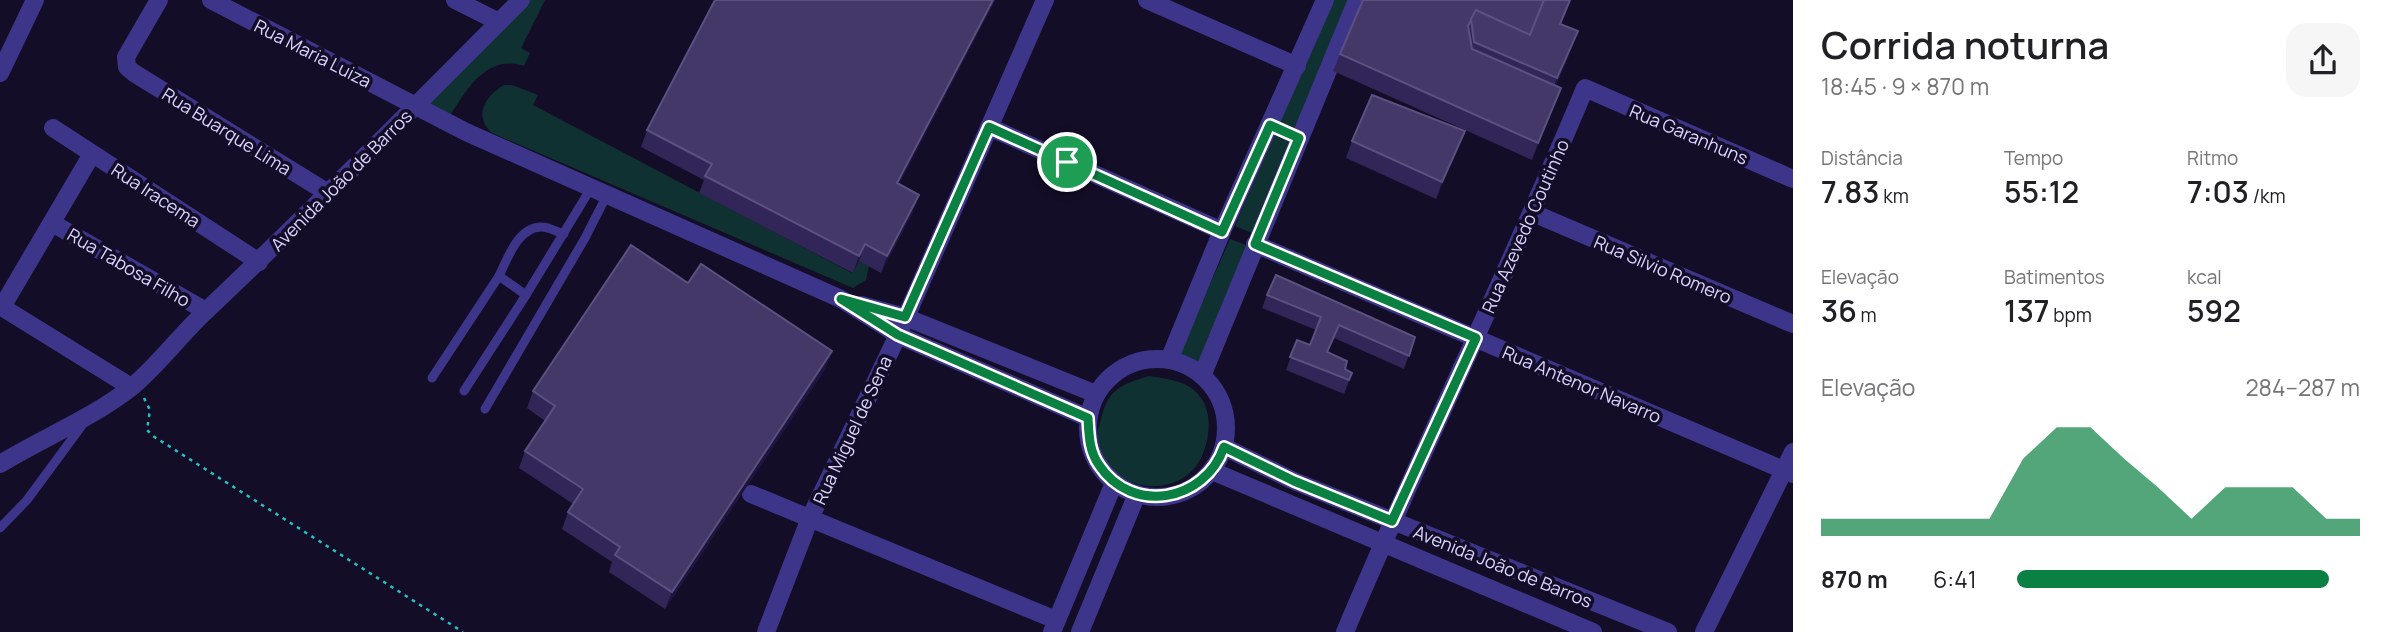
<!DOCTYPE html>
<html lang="pt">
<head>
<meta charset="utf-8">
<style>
	:root { --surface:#fff; --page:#f6f6f6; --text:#202124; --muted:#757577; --accent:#0b8043 }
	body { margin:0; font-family:Manrope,sans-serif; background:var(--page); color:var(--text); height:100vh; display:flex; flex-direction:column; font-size:26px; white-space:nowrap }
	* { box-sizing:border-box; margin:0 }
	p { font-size:23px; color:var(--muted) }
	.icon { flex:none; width:38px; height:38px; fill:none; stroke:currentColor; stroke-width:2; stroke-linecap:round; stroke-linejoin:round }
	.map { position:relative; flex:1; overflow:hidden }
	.panel { display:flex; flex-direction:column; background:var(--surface); width:595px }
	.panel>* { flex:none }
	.pin { position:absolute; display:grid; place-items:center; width:60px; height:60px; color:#fff; margin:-30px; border:4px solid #fff; border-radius:50%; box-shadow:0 2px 7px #0007 }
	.round { display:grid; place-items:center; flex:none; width:74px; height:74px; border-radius:21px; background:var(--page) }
	.head { display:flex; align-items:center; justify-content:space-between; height:119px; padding:0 28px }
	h1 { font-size:38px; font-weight:600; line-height:52px }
	.metrics { display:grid; grid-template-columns:repeat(3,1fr); gap:10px; height:119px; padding:7px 28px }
	.metrics div { display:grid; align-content:center }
	.metrics b { font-size:30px; font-weight:600 }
	.metrics small { font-size:19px; font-weight:400 }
	.metrics p { font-size:19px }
	.chart { height:196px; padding:14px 28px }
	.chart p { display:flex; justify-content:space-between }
	.chart svg { width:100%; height:126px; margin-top:7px; fill:var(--accent); opacity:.7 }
	ul { padding:0 28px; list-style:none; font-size:23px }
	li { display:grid; grid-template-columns:112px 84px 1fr; align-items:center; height:52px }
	li i { height:18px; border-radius:9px; background:var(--accent) }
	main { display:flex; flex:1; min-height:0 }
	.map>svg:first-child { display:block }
	.green { fill:#103132 }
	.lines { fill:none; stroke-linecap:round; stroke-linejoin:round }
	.path { stroke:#26c1c1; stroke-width:2.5; stroke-dasharray:3.5 5; stroke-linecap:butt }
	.service { stroke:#3d358a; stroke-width:9 }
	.minor { stroke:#3d358a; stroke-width:18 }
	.tertiary { stroke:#3d358a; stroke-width:18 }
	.wall { fill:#322557 }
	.shaded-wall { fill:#1e143c }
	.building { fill:#443869; stroke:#5c5080; stroke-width:2 }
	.route-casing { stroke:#fff; stroke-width:14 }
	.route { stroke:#0b8043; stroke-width:9 }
	.labels { text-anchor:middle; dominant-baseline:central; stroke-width:7; stroke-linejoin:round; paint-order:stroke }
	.street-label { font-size:18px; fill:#dbd4ff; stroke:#130d27 }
</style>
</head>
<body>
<main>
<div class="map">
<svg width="1793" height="632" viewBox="0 0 1793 632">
	<rect width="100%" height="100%" fill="#130d27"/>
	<g class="green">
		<path d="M525,0H545L521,48L530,53L524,66C487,54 466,90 450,116L430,107L429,100Z"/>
		<path d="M1331,0H1351L1252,233L1235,226Z"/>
		<path d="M504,85H512L538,95L533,105L852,273L859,261L869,266L866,280L853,288L492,133C473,116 485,96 504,85Z"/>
		<path d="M1230,239L1249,246L1198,366L1178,357Z"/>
		<path d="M1149,376C1163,378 1183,380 1195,391C1213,407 1211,436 1202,456C1183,499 1115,495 1101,450C1100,446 1097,440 1097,435C1097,430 1100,424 1101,419C1108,389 1122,384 1149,376Z"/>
	</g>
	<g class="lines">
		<path class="path" d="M144,398L150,410L147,430L153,436L463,632"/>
		<g class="service">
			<path d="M564,234C557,232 549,227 542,227C518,226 507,260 499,276L526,295L591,188"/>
			<path d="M432,378L499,276"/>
			<path d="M464,391L526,295"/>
			<path d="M485,409L585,238L607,195"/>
			<path d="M0,528L27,500L83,424"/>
		</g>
		<g class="minor">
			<path d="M159,0L126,57L127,67L134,73L328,193"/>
			<path d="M455,0L499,22"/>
			<path d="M1147,0L1297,66"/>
			<path d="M0,73L35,0"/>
			<path d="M989,127L1222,231"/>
			<path d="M53,128L259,262"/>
			<path d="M1533,213L1793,324"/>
			<path d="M52,223L206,311"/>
			<path d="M1255,244L1793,474"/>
			<path d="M0,306L131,387"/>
			<path d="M2,307L92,154"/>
			<path d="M0,464C44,437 93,418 133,386C160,363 181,334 207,310C314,209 417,104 521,0"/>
			<path d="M751,494L1056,620"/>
			<path d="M766,632L810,518L898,335L1045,0"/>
			<path d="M1345,632C1422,449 1509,271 1585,88L1793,179"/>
			<path d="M1704,632L1793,452"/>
		</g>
		<g class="tertiary">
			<path d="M211,0L466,132L841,299L898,335L1088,418"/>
			<path d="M861,305L905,317L1096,394"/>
			<circle cx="1157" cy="428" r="69"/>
			<path d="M1169,360L1222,231L1325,0"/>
			<path d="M1202,376L1357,0"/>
			<path d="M1224,447L1294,481L1668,632"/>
			<path d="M1212,471L1593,632"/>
			<path d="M1052,632L1114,483"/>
			<path d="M1080,632L1137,494"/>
		</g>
	</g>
	<g class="wall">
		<path d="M995,0L899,184L913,212L881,273L859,261L853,273L699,193L704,180L641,147L647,130Z"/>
		<path d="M1363,0L1561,24L1569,55L1556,85L1561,88L1532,160L1333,71Z"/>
		<path d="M1352,141L1458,148L1436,199L1346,158Z"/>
		<path d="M688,283L826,368L665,609L609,572L612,562L562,529L568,512L573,504L519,468L525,451L545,421L527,408L533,391Z"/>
		<path d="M1267,295L1415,337L1404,369L1334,338L1328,352L1345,369L1352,373L1344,394L1286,370L1297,340L1310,345L1316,330L1262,308Z"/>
	</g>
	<g class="shaded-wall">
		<path d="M993,0H995L891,200L897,183Z"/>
		<path d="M1570,0H1571L1551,48L1560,24Z"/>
		<path d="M1578,31L1569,55L1548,102L1557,78Z"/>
		<path d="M1561,88L1555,105L1532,160L1538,143Z"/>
		<path d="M1465,131L1458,148L1436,199L1442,182Z"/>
		<path d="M919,195L913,212L881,273L887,256Z"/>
		<path d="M865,244L859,261L853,273L859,256Z"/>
		<path d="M832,351L826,368L665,609L672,592Z"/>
	</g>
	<g class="building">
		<path d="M715,0H993L897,183L919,195L887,256L865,244L859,256L705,176L712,164L647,130Z"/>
		<path d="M1363,0H1544L1530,35L1476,10L1468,26L1472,49L1561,88L1538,143L1340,54Z"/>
		<path d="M1544,0H1570L1560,24L1578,31L1557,78L1474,42L1471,19L1476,10L1530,35Z"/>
		<path d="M1372,95L1465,131L1442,182L1352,141Z"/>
		<path d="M631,245L688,283L701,264L832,351L672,592L615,555L620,547L568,512L583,489L525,451L555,406L533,391Z"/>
		<path d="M1276,275L1415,337L1409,356L1339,325L1327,352L1347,361L1345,369L1352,373L1349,380L1290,357L1297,340L1310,345L1321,317L1267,295Z"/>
	</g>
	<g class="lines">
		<g class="route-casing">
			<path id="route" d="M1270,125L1299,138L1255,244L1476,338L1392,521L1294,481L1224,447C1205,502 1132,515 1099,465C1089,451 1089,435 1088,418L898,335L841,299L905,317L989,127L1222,232Z"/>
		</g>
		<use href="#route" class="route"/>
	</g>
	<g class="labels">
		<g class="street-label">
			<text transform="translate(313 53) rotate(27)">Rua Maria Luiza</text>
			<text transform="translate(227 131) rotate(32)">Rua Buarque Lima</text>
			<text transform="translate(1689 134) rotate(23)">Rua Garanhuns</text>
			<text transform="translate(341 180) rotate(-45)">Avenida João de Barros</text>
			<text transform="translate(156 195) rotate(33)">Rua Iracema</text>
			<text transform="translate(1525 226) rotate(-66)">Rua Azevedo Coutinho</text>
			<text transform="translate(129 267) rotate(30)">Rua Tabosa Filho</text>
			<text transform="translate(1663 269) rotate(23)">Rua Silvio Romero</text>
			<text transform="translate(1582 384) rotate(23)">Rua Antenor Navarro</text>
			<text transform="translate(852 430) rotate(-65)">Rua Miguel de Sena</text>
			<text transform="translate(1503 566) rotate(22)">Avenida João de Barros</text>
		</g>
	</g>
</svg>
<div class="pin" style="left:1067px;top:162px;background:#1e9e55"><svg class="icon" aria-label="arrive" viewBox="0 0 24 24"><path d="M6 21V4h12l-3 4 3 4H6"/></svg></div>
</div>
<section class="panel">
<div class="head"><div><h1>Corrida noturna</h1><p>18:45 · 9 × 870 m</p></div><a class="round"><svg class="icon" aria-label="share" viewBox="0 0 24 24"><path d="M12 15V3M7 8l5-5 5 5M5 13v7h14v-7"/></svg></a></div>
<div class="metrics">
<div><p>Distância</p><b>7.83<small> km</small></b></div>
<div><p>Tempo</p><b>55:12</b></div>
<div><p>Ritmo</p><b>7:03<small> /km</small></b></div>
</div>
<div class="metrics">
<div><p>Elevação</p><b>36<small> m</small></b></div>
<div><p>Batimentos</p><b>137<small> bpm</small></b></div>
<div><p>kcal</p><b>592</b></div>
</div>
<div class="chart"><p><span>Elevação</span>284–287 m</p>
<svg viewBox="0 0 160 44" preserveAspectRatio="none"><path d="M0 44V38L10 38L20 38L30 38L40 38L50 38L60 17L70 6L80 6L90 17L100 27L110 38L120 27L130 27L140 27L150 38L160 38V44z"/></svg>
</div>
<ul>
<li><b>870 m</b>6:41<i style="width:91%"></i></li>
</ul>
</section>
</main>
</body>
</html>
